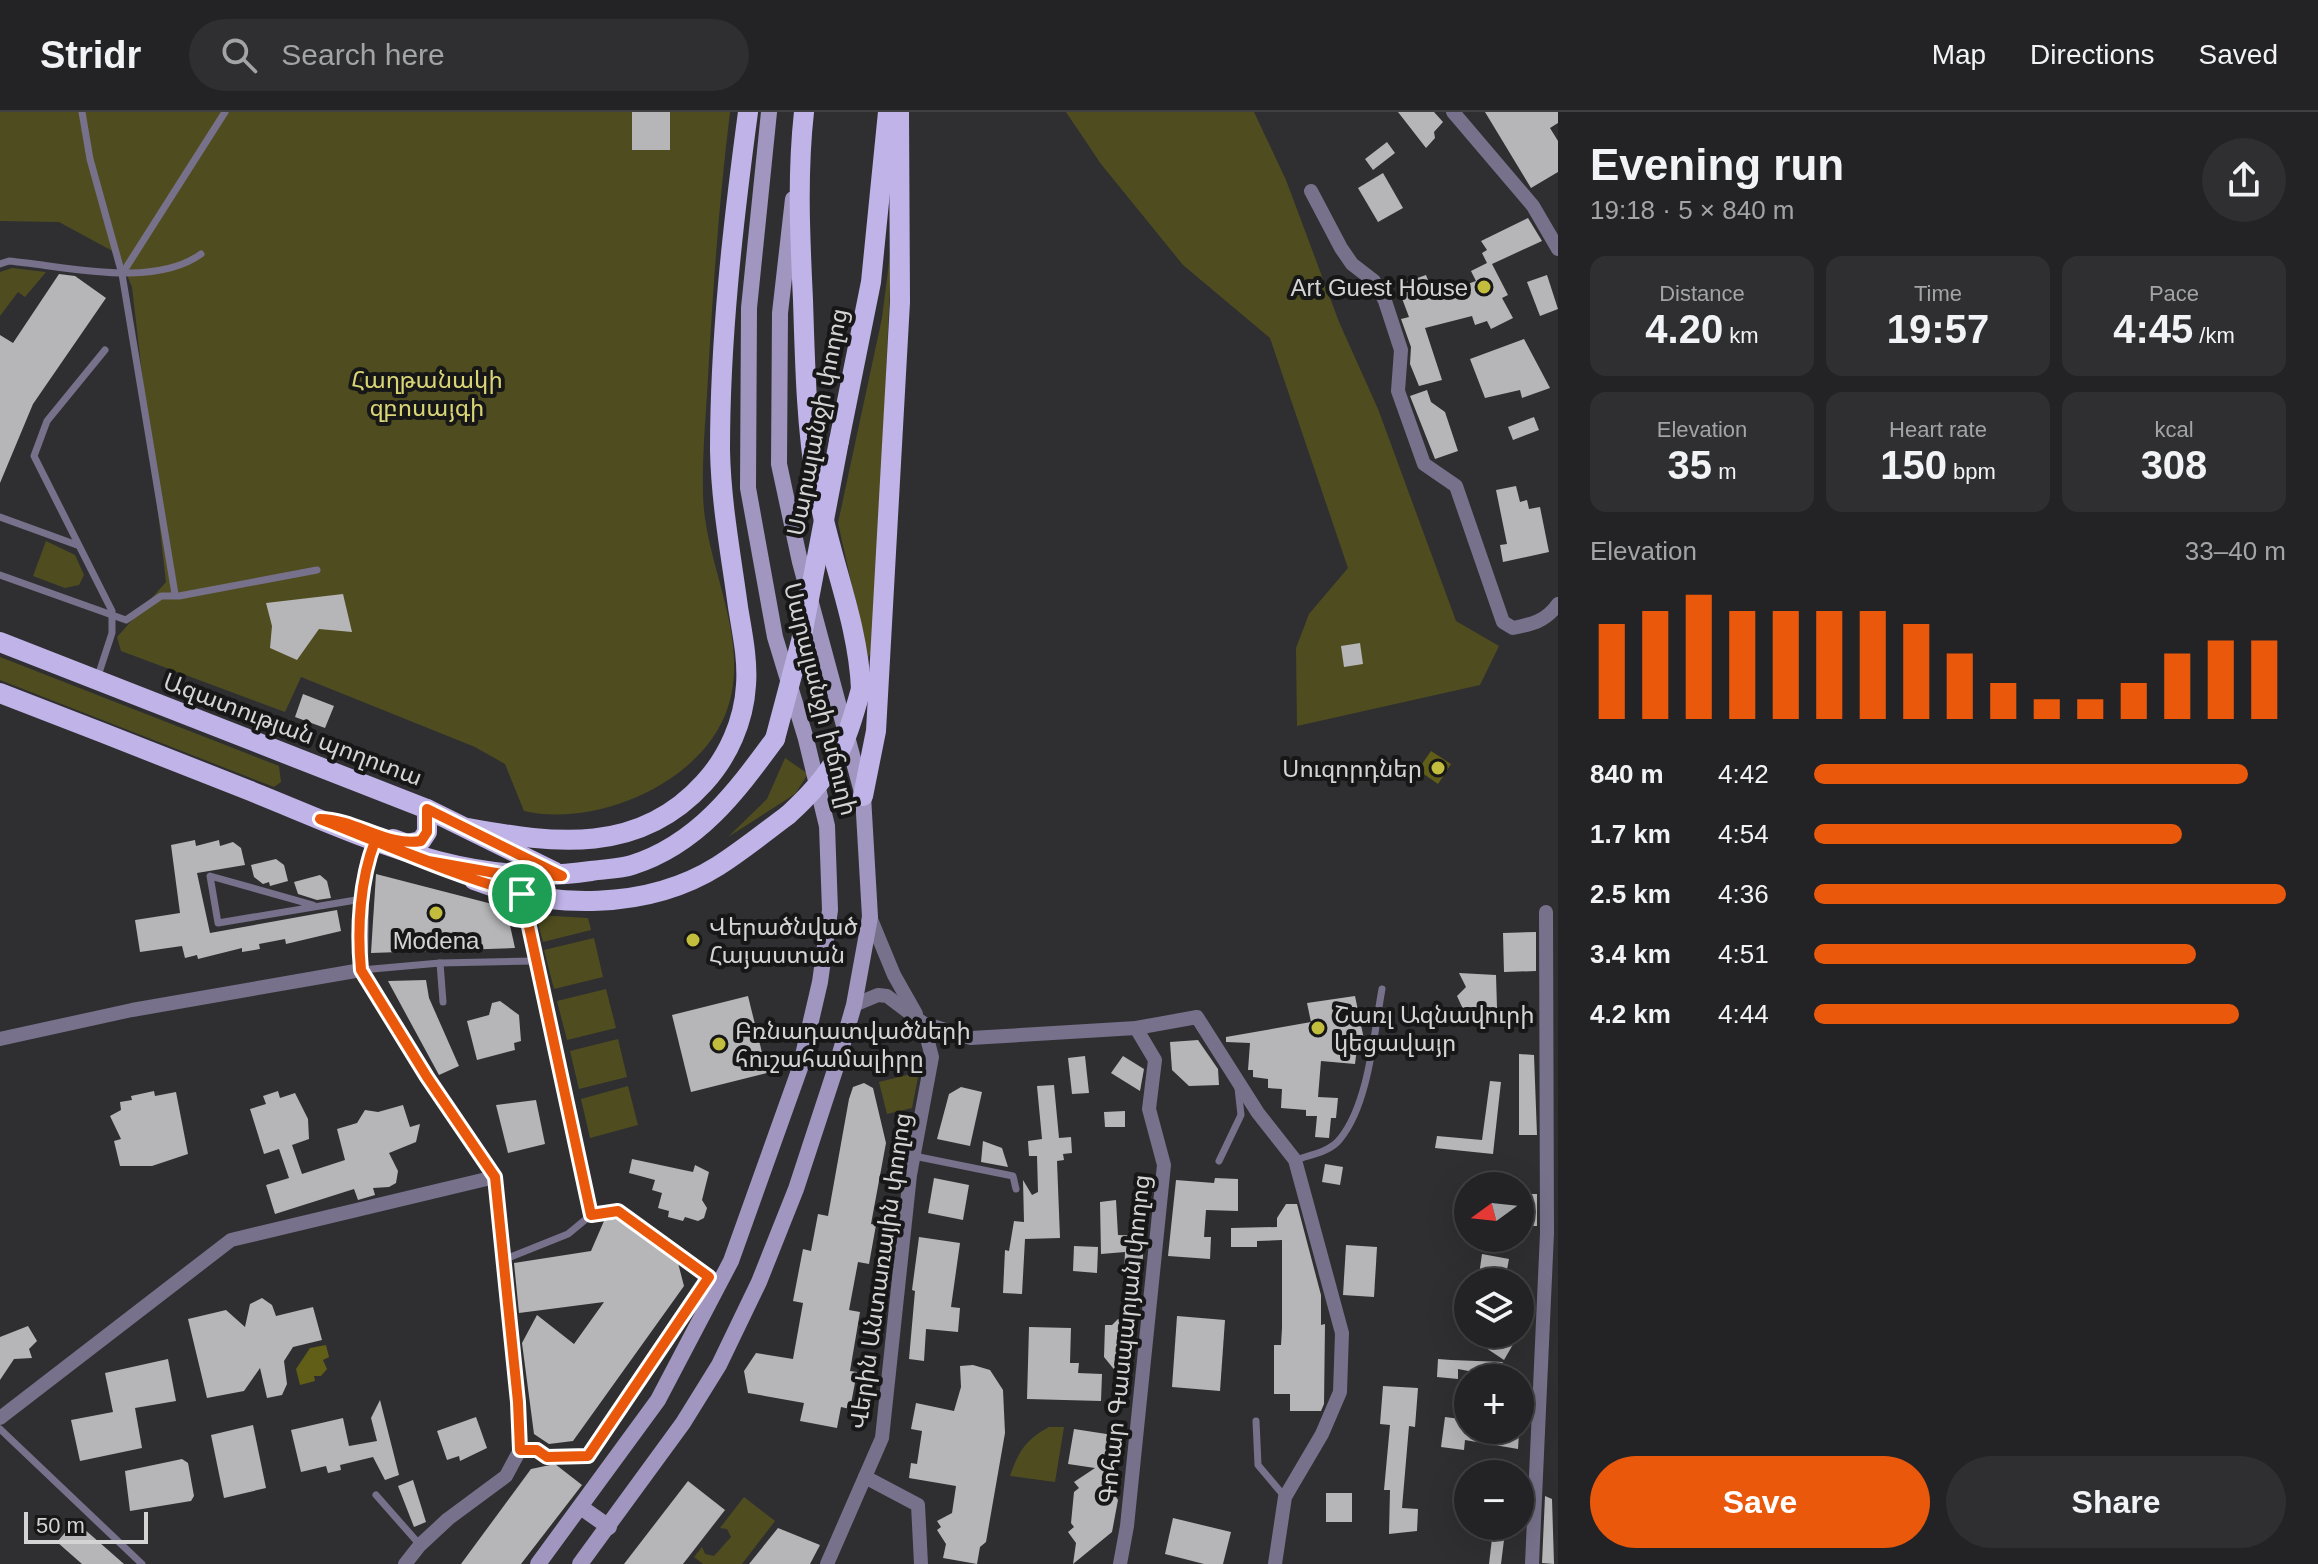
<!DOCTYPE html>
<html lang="en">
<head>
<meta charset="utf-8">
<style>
	:root { --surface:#232325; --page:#2f2f32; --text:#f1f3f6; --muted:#a3a4a7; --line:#404042; --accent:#ea580c }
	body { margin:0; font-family:Arial,"Noto Sans Armenian",sans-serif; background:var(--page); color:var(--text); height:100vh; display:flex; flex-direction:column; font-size:30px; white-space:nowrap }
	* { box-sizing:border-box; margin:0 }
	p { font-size:26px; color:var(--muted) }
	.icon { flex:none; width:44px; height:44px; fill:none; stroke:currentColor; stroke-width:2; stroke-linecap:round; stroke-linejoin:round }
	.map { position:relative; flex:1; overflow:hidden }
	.sheet { display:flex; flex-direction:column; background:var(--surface); width:760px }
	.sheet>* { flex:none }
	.needle { width:52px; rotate:255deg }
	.tools { position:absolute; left:1454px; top:1060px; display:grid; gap:16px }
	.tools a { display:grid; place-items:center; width:80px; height:80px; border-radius:50%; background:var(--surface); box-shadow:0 8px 32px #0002,0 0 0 2px var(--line); font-size:40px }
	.scale { position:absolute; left:24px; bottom:20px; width:124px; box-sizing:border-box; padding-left:8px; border:4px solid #d4d4d5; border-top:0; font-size:22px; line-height:28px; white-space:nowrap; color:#d4d4d5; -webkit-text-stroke:6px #171718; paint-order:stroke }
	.pin { position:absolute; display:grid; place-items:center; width:68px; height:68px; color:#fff; margin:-34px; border:4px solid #fff; border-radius:50%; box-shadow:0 2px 8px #0007 }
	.round { display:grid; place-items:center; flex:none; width:84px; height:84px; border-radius:42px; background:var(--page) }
	.summary { display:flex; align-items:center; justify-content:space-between; height:136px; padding:0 32px }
	h1 { font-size:44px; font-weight:700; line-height:60px }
	.metrics { display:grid; grid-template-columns:repeat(3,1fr); gap:12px; height:136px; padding:8px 32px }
	.metrics div { display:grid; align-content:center; border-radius:16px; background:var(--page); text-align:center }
	.metrics b { font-size:40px; font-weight:700 }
	.metrics small { font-size:22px; font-weight:400 }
	.metrics p { font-size:22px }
	.chart { height:224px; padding:16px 32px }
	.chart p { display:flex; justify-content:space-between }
	.chart svg { width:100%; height:144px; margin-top:8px; stroke:var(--accent); stroke-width:6 }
	.button { display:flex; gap:16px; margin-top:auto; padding:16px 32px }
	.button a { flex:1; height:92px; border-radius:48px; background:var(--accent); color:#fff; font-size:32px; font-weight:700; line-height:92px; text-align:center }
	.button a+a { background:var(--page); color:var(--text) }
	ul { padding:0 32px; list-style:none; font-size:26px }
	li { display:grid; grid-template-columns:128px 96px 1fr; align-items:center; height:60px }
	li i { height:20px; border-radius:10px; background:var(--accent) }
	header { display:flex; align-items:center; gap:48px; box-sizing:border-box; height:112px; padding:0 40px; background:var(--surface); border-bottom:2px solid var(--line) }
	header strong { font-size:38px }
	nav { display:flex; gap:44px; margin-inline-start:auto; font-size:28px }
	.search { width:560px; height:72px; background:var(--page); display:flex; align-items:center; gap:20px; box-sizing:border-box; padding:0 28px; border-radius:44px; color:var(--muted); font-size:30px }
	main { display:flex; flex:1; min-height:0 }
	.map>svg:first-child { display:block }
	.green { fill:#4f4d1f }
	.water { fill:#615e17 }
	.building { fill:#b6b5b8 }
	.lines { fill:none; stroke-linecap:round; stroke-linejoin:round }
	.service { stroke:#77718b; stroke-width:7 }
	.minor { stroke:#77718b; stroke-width:14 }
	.secondary { stroke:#a096bf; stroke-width:16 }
	.primary { stroke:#c0b3e8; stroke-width:20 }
	.primary-bridge { stroke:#c0b3e8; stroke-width:20 }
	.route-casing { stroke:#fff; stroke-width:16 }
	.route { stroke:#ea580c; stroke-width:10 }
	.poi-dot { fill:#c3bd3e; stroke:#171718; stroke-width:3 }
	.labels { text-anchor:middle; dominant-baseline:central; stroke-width:8; stroke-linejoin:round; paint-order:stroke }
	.poi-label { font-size:24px; fill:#d4d4d5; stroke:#171718; text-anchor:start }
	.park-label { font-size:24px; fill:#d9d575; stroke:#171718 }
	.street-label { font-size:24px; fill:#d4d4d5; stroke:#171718 }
</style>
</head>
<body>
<header>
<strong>Stridr</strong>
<div class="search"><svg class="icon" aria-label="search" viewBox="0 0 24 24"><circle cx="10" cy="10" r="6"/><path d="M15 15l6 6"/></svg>Search here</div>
<nav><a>Map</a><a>Directions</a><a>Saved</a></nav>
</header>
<main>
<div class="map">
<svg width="1558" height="1452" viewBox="0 0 1558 1452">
	<rect width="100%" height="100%" fill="#2f2f31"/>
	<g class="green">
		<path d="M0,0H730C719,89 713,176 708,265C706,303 702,342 703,380C703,450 751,524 728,595C704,670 597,716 524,699L505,652L475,635L301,565L285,600L121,539L117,525L166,470L132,175L118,142L59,110L0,109Z"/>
		<path d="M1066,0H1254L1286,68L1339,210L1378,297L1456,509L1499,534L1480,573L1297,614L1296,536L1309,502L1348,456L1270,226L1183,153L1101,52Z"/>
		<path d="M892,127L874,536L868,546L838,411L882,206Z"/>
		<path d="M12,156L46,160L25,185L18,180L0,204V160Z"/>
		<path d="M46,429L75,443L84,463L79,473L65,476L33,464Z"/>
		<path d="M0,545L279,654L281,670L274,675L0,568Z"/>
		<path d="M785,646L808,662L795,682L728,725L767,687Z"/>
		<path d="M536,803L588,806L591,818L543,830Z"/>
		<path d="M594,826L603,865L554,877L544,838Z"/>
		<path d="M606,877L616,916L567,928L557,889Z"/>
		<path d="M618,927L627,965L579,977L570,939Z"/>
		<path d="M919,960L912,996L887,1002L879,970Z"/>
		<path d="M628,974L638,1013L590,1026L581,987Z"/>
		<path d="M1049,1315H1064L1055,1370L1010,1364C1018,1340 1026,1327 1049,1315Z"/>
		<path d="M744,1385L775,1409L742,1452H703L694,1445L702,1435L705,1442L714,1444L731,1425L727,1417L720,1416Z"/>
	</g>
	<g class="water">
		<path d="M1431,639L1451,652L1438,672L1418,658Z"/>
		<path d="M326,1233L329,1245L323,1248L327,1257L321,1264H314L315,1269L300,1273L296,1257L310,1236Z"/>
	</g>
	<g class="building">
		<rect x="632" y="0" width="38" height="38"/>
		<path d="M1398,0H1434L1443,10L1434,20L1435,26L1426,36Z"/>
		<path d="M1485,0H1558V11L1550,16L1558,29V60L1531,76Z"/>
		<path d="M1387,30L1395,41L1373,58L1365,47Z"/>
		<path d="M1383,61L1403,96L1378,110L1358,76Z"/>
		<path d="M1528,106L1542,129L1492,152L1508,183L1502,186L1513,206L1491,217L1487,209L1475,213L1472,204L1425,216L1442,268L1419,274L1410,252L1411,235L1401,207L1409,205L1397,173L1426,163L1434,184L1476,169L1471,159L1487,151L1482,141L1487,138L1481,129Z"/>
		<path d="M59,162L75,164L106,186L33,292L0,371V223L13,231Z"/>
		<path d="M1547,163L1558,197L1540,204L1527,170Z"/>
		<path d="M1524,227L1550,276L1522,286L1520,278L1485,286L1470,247Z"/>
		<path d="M1427,278L1431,290L1445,300L1458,339L1435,347L1410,284Z"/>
		<path d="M1534,305L1539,318L1513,328L1508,315Z"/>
		<path d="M1516,374L1520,390L1527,388L1529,397L1540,395L1549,440L1503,450L1500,433L1507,432L1496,378Z"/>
		<path d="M343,482L352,520L319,517L297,548L270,536L272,514L266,491Z"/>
		<path d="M1360,531L1363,552L1344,555L1341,534Z"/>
		<path d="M303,582L334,594L325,616L295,605Z"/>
		<path d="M195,728L196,734L219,728L220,734L233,730L241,736L245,753L197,761L210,821L337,798L341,819L286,832L285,827L259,832L260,837L242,840V836L198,847L197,843L185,846L182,834L140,840L135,808L180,801L171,733Z"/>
		<path d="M276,747L284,753L288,769L270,774L269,770L263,772L254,765L251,753Z"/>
		<path d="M376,762L496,793L509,809L515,836L371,841Z"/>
		<path d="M320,763L327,769L331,786L317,788L298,782L294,770Z"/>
		<path d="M1536,820V859L1504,860L1503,821Z"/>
		<path d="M1459,861L1496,863L1497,896L1463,897L1457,884L1466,875Z"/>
		<path d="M426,868L429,886L459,954L439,963L388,869Z"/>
		<path d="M748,884L767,961L691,980L672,903Z"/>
		<path d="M1355,884L1366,937L1357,936L1355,952L1321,949L1318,985L1338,986L1336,1006H1331L1329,1026L1315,1025L1317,1004H1306V998L1281,996L1282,977L1268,976V967L1253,965V958H1248L1250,931L1226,930V925L1311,910L1307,891Z"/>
		<path d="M500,889L519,903L521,929L514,931L515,938L477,948L467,909L489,903L492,891Z"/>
		<path d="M1198,928L1218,957L1219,973L1189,974L1172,958L1170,930Z"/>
		<path d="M1519,942L1534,943L1537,1023H1519Z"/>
		<path d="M1085,944L1089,981L1072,982L1068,946Z"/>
		<path d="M1123,944L1144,957L1140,979L1111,961Z"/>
		<path d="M1490,969L1501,970L1493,1042L1435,1036L1437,1024L1482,1028Z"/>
		<path d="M864,971L873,976L886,1031L871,1112L876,1113L869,1152L858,1150L849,1198L860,1200L850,1259L857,1260L850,1297L841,1295L837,1316L800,1309L804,1291L748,1281L744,1259L756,1241L793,1247L803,1191L793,1189L803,1137L811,1139L818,1102L828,1104L849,987L853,975Z"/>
		<path d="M1054,973L1059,1026L1071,1025L1072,1041L1063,1042L1064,1048L1057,1049L1060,1126L1025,1127L1022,1182L1003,1181L1005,1138L1009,1139L1014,1109L1024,1110L1023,1068L1032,1083L1038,1080L1037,1044H1029L1028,1029L1042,1027L1037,974Z"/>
		<path d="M961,975L982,980L970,1034L937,1027L949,982Z"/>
		<path d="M154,979L155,984L176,980L188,1042L152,1054H120L114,1029L121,1027L110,1004L121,998L120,990L132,988L131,984Z"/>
		<path d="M278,979L280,986L295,981L308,1007L309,1027L292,1033L302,1062L345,1048L337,1017L357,1011L365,998L378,1000L403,993L410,1015L420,1012L416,1030L389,1041L398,1059L396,1071L389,1075L373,1076L375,1083L358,1088L354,1077L275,1102L266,1073L289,1066L279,1037L264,1042L250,997L266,992L263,984Z"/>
		<path d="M536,988L545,1032L508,1041L496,993Z"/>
		<path d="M1125,999V1015H1105L1104,1000Z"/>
		<path d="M983,1029L1002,1036L1008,1055L981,1050Z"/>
		<path d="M632,1047L693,1060L695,1053L709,1060L702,1088L707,1096L704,1106L698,1109L685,1105L683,1109L668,1105L669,1099L658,1096L662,1081L652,1078L655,1068L629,1061Z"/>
		<path d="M1325,1052L1343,1055L1340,1073L1322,1070Z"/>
		<path d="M934,1066L969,1073L963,1108L928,1101Z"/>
		<path d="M1215,1066L1238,1067V1099L1206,1098L1204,1125H1211L1210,1147L1168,1144L1176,1068L1214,1071Z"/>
		<path d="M1524,1082H1537V1114H1523Z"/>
		<path d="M1116,1088L1118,1123L1144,1124L1142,1163L1124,1162L1125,1140L1101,1142L1100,1090Z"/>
		<path d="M1286,1092H1297L1321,1183V1213L1325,1212L1324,1292L1321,1299H1290V1282H1274V1233H1281L1282,1216V1128L1257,1129V1135H1231V1116L1277,1115V1106Z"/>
		<path d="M618,1107L678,1151L684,1174L573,1329L549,1332L534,1322L522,1231L537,1203L574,1232L604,1190L519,1201L514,1151L591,1139L604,1109Z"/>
		<path d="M919,1125L960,1131L951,1195L960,1196L958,1220L926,1217L924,1249L909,1247L915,1179L912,1178Z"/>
		<path d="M1346,1133L1377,1135L1374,1185L1343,1183Z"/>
		<path d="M1074,1134L1098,1135L1097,1161L1073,1159Z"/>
		<path d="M1482,1142L1509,1147L1505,1168L1479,1163Z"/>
		<path d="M262,1186L272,1193L276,1204L313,1195L322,1228L293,1235L284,1249L287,1272L282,1283L267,1286L260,1256L244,1279L207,1286L188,1207L226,1198L245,1215L250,1192Z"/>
		<path d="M1177,1204L1225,1208L1220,1279L1172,1275Z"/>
		<path d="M1118,1207L1133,1214L1128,1263L1117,1261L1104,1245L1105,1213H1112Z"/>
		<path d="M28,1214L37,1229L29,1237L32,1246L14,1247L0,1268V1225Z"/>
		<path d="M1029,1215L1071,1216L1070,1251H1079L1078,1261L1102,1262L1101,1289L1027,1287Z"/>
		<path d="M1465,1222H1519L1504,1248Z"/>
		<path d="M168,1247L176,1289L135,1296L142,1336L80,1349L71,1308L113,1300L105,1261Z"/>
		<path d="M1438,1247L1451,1248L1503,1250L1495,1264L1458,1257V1267L1437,1265Z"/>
		<path d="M973,1253L990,1258L1003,1278L1005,1321L986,1430L980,1435L977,1452L943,1446L946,1432L937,1418L941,1415L937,1409L952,1401L956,1374L909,1366L911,1351L917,1352L922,1319L911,1317L916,1291L954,1299L961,1275L960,1254Z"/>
		<path d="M1383,1274L1418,1276L1415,1315L1409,1314L1402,1396L1418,1397L1417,1419L1389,1422L1390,1378H1384L1390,1313L1380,1312Z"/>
		<path d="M380,1288L399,1363L385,1368L373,1345L340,1353L341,1358L328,1361L326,1354L301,1360L291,1318L343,1306L349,1334L377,1329L371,1306Z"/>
		<path d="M476,1305L487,1336L460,1349L459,1344L447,1348L437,1319Z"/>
		<path d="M1445,1305L1468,1308V1318L1519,1321L1518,1337L1465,1328L1464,1338L1441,1335Z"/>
		<path d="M253,1313L266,1376L224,1386L211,1323Z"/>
		<path d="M1074,1317L1113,1323L1106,1369L1118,1388L1112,1420L1073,1452L1076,1431L1068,1420L1074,1415L1071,1411L1074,1380L1079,1376L1074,1370L1095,1356L1068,1352Z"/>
		<path d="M182,1347L188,1351L194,1384L191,1389L130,1399L125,1359Z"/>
		<path d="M555,1352L582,1373L521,1452H461L531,1357Z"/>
		<path d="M413,1368L426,1410L414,1415L398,1374Z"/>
		<path d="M688,1369L725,1398L683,1452H624Z"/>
		<rect x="1326" y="1381" width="26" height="29"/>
		<path d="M1545,1384L1552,1387L1554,1452L1542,1451Z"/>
		<path d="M1173,1406L1231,1420L1223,1452H1204L1165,1442Z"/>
		<path d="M75,1409L124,1452H82L57,1430Z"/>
		<path d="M778,1416L820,1433L810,1452H749Z"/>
		<path d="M1493,1418L1505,1420L1501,1452H1489Z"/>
	</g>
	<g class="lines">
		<g class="service">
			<path d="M82,0L90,47L122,162L175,482"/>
			<path d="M0,152L9,149C65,154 153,177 201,142"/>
			<path d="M122,162L225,0"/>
			<path d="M0,405L77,433"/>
			<path d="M0,463L126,508L161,484H179L317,458"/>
			<path d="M97,567L112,521V499L34,344L47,309L105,238"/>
			<path d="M313,793L210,764L218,811L362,787"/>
			<path d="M440,851L443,890"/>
			<path d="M361,858L440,851L534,849"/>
			<path d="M914,1044L1013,1064L1016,1077"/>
			<path d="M1295,1048C1310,1043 1330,1040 1340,1027C1369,992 1374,920 1382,877"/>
			<path d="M1219,1049L1241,1003L1238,976"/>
			<path d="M503,1148L568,1122L591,1103L522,784"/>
			<path d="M1256,1309L1258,1353L1285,1385"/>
			<path d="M0,1317L142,1452"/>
			<path d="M520,1338H537L547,1345L588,1344L709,1165L618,1099L591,1103"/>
			<path d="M376,1383L420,1433"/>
		</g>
		<g class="minor">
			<path d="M1453,0L1533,94L1558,137"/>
			<path d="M1311,79L1341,136L1352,152L1374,169L1385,189L1401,238L1398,279L1424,352L1456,374L1503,510L1513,516C1533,512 1546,509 1558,492"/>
			<path d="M375,729L367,750L362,787L361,858L427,965L495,1065L518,1290L520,1338L506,1364L448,1407L420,1433L405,1452"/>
			<path d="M870,805L894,863L916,902"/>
			<path d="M854,893L878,883L887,884L923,911L971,926L1136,916L1197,905L1258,1001L1295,1048L1342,1221L1340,1280L1322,1322L1285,1385L1275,1452"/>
			<path d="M0,927L132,898L361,858"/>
			<path d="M0,1306L231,1128L495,1065"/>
			<path d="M865,1365L918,1393L921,1452"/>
			<path d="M827,1452L882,1326L910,1063L932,945L923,911"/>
			<path d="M1120,1452L1127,1414L1164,1053L1149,997L1155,948L1136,916"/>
			<path d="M1532,1452L1547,1121L1546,800"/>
		</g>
		<g class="secondary">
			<path d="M582,1396L609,1415"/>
			<path d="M538,1452L658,1288L731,1149L800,956L820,870L830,798L827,714L806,627L775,525L748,376L749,196L769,0"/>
			<path d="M580,1452L683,1311L719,1253L759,1170L796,1077L837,952L854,893L870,805L863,684L800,450L779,352L780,201L793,87"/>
		</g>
		<g class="primary">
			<path d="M804,0C797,63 800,125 803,188C805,249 806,310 816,370C827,440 858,506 861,577"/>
			<path d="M839,329L871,170L888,0"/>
			<path d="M0,530L427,697L555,760"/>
			<path d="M0,581C83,613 165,645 248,678C361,723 466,778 591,759C604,757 620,757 632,753C698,732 736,680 775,627"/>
			<path d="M863,684L876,619L900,190L899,0"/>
			<path d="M468,716C555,732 639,743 704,671C728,645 744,609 746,573C748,547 742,520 738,495C731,443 721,391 720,338C720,225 733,112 748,0"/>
			<path d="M393,727L407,732L421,729L427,720V697"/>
			<path d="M474,768C550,798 648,798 718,754C743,738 765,720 788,703"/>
		</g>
		<g class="primary-bridge">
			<path d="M775,627L801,529L839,329"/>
			<path d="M788,703C836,659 844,638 861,577"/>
		</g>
	</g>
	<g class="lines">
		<g class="route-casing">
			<path id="route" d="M522,782C453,764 387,733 320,707C355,707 387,735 421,729L427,720V697L562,764L507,763L428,749L375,729C360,768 357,816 361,858L427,965L495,1065L518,1290L520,1338H537L547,1345L588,1344L709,1165L618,1099L591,1103L522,782"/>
		</g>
		<use href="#route" class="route"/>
	</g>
	<g class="poi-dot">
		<circle cx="1484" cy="175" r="8"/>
		<circle cx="1438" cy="656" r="8"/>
		<circle cx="436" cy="801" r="8"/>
		<circle cx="693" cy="828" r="8"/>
		<circle cx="1318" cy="916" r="8"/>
		<circle cx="719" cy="932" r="8"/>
	</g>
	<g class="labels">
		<g class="poi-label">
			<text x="1468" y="175" text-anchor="end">Art Guest House</text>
			<text x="1422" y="656" text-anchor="end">Սուզորդներ</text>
			<text x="709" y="814">Վերածնված<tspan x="709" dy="28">Հայաստան</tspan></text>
			<text x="436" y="828" text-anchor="middle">Modena</text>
			<text x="1334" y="902">Շառլ Ազնավուրի<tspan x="1334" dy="28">կեցավայր</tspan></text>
			<text x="735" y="918">Բռնադատվածների<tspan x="735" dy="28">հուշահամալիրը</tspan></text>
		</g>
		<g class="park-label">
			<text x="427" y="267">Հաղթանակի<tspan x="427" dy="28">զբոսայգի</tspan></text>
		</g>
		<g class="street-label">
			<text transform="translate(817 310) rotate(-79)">Սարալանջի փողոց</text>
			<text transform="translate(821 587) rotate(76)">Սարալանջի խճուղի</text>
			<text transform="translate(293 617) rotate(21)">Ազատության պողոտա</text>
			<text transform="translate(880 1159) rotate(-82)">Վերին Անտառային փողոց</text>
			<text transform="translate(1124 1227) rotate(-84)">Գոհար Գասպարյան փողոց</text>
		</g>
	</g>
</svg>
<div class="tools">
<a><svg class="needle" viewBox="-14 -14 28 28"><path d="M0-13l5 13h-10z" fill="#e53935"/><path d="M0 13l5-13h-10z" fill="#a3a4a7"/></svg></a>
<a><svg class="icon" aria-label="layers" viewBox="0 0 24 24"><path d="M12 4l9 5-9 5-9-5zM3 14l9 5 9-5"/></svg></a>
<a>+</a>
<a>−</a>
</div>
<div class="scale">50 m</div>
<div class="pin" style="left:522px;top:782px;background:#1e9e55"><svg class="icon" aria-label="arrive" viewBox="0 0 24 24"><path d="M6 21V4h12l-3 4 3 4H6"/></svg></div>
</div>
<section class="sheet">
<div class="summary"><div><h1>Evening run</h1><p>19:18 · 5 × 840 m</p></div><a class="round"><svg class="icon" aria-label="share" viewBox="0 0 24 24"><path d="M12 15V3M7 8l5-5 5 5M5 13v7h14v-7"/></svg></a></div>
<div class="metrics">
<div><p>Distance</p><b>4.20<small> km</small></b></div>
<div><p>Time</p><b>19:57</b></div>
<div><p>Pace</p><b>4:45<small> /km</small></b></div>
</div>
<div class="metrics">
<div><p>Elevation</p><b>35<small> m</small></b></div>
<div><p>Heart rate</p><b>150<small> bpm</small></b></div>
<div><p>kcal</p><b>308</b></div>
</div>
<div class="chart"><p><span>Elevation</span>33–40 m</p>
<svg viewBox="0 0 160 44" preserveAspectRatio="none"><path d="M5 44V15M15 44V11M25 44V6M35 44V11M45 44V11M55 44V11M65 44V11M75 44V15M85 44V24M95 44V33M105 44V38M115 44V38M125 44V33M135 44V24M145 44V20M155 44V20"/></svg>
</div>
<ul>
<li><b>840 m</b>4:42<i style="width:92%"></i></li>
<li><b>1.7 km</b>4:54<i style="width:78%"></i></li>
<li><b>2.5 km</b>4:36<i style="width:100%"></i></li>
<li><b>3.4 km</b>4:51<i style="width:81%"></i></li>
<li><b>4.2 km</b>4:44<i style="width:90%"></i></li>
</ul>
<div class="button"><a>Save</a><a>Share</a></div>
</section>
</main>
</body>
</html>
